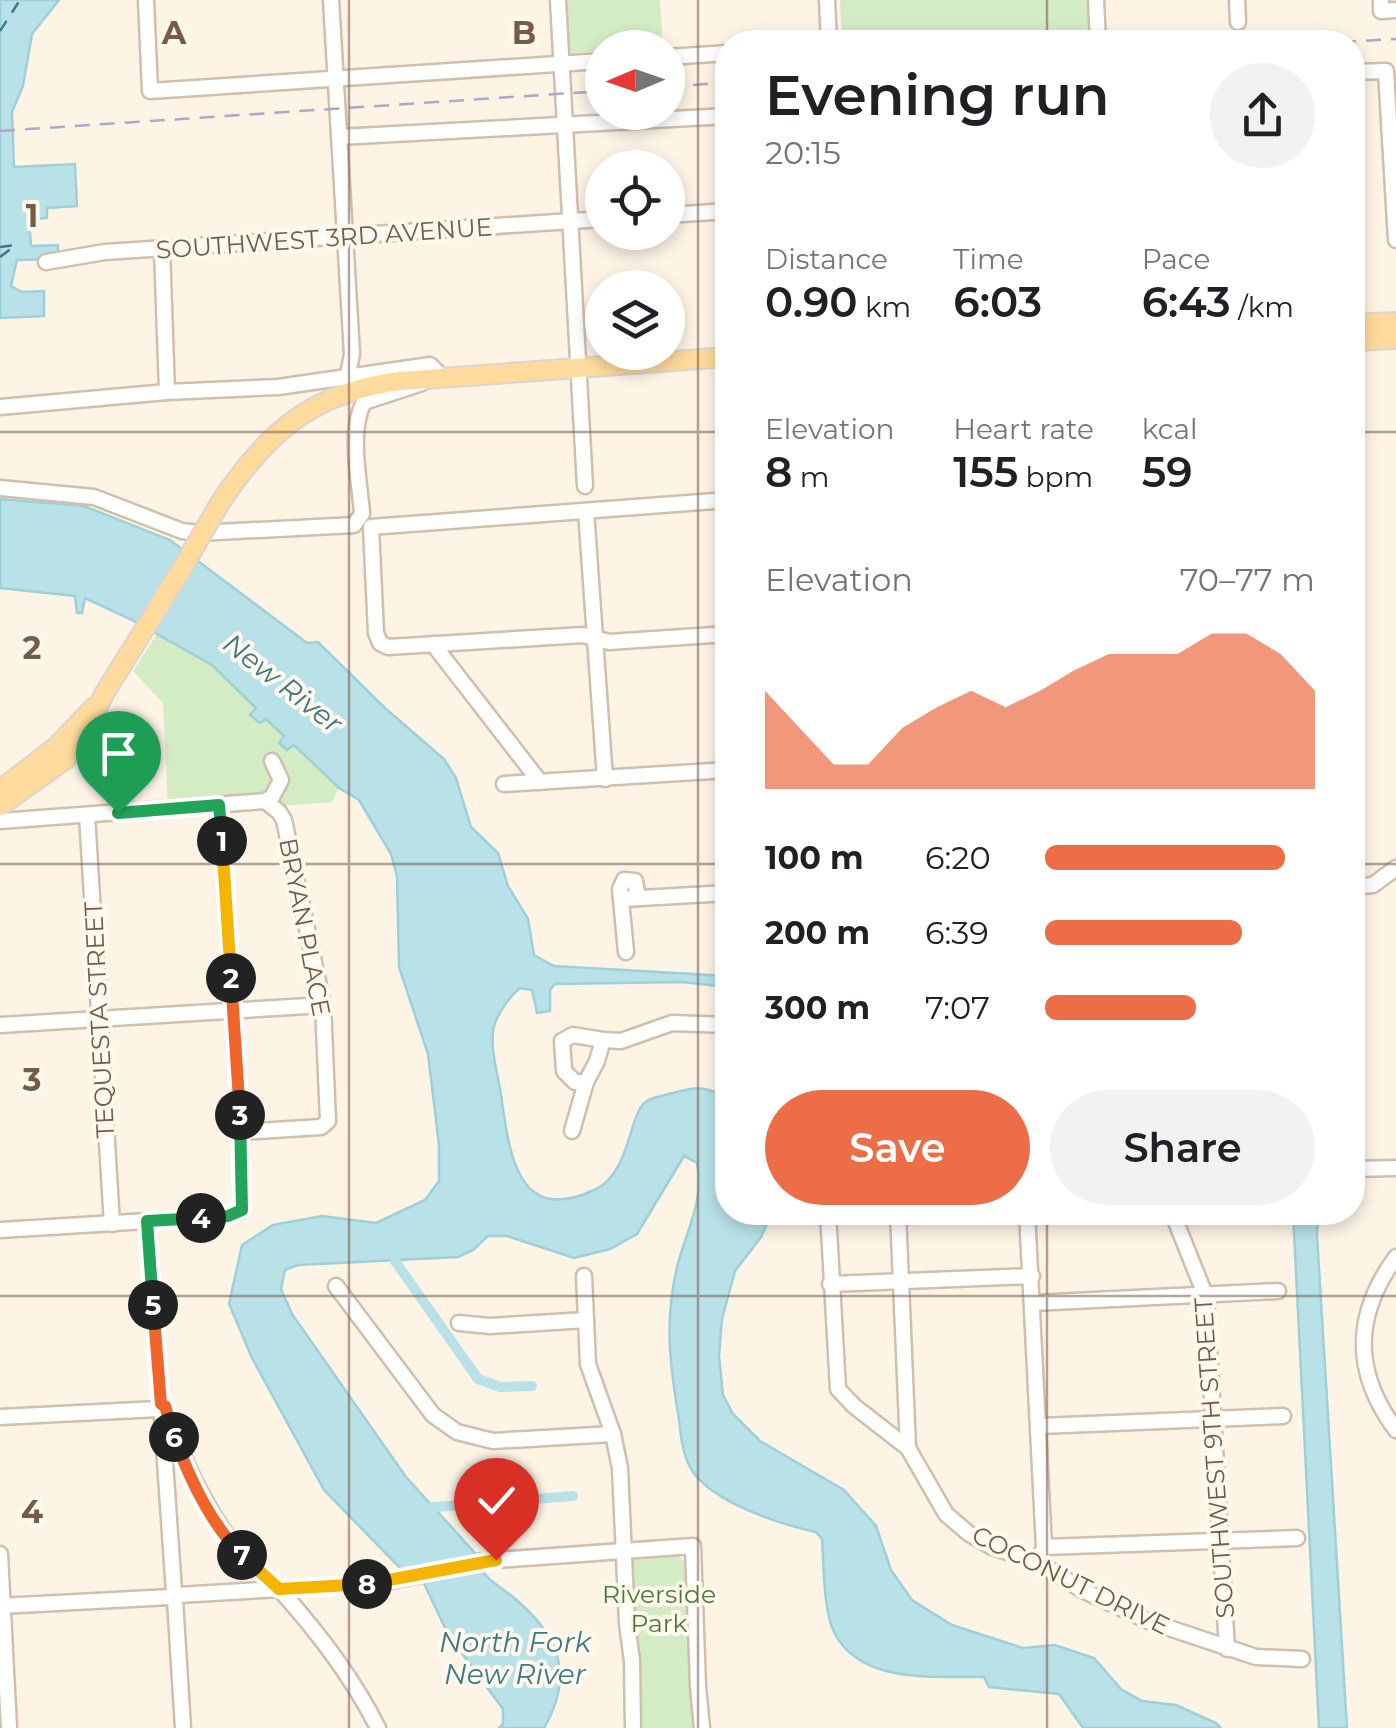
<!DOCTYPE html>
<html lang="en">
<head>
<meta charset="utf-8">
<style>
	:root { --surface:#fff; --page:#f2f2f2; --text:#202124; --muted:#757577; --accent:#ec6d46 }
	body { margin:0; font-family:Montserrat,sans-serif; background:var(--page); color:var(--text); height:100vh; display:flex; flex-direction:column; font-size:38px; white-space:nowrap }
	* { box-sizing:border-box; margin:0 }
	p { font-size:32px; color:var(--muted) }
	.icon { flex:none; width:55px; height:55px; fill:none; stroke:currentColor; stroke-width:2; stroke-linecap:round; stroke-linejoin:round }
	.map { position:relative; flex:1; overflow:hidden }
	.sheet { position:absolute; left:715px; top:30px; width:650px; height:1195px; display:flex; flex-direction:column; background:var(--surface); border-radius:40px; box-shadow:0 5px 15px #0003 }
	.sheet>* { flex:none }
	.needle { width:65px; rotate:268deg }
	.tools { position:absolute; left:585px; top:30px; display:grid; gap:20px }
	.tools a { display:grid; place-items:center; width:100px; height:100px; border-radius:50%; background:var(--surface); box-shadow:0 5px 15px #0003; font-size:50px }
	.pin { position:absolute; display:grid; place-items:center; width:85px; height:85px; color:#fff; margin:-102px -42px; border-radius:50% 50% 50% 0; rotate:-45deg; box-shadow:0 0 10px #0007 }
	.pin .icon { rotate:45deg }
	.km { position:absolute; width:50px; height:50px; margin:-25px; border-radius:50%; background:#222; color:#fff; font-size:28px; line-height:50px; text-align:center }
	.round { display:grid; place-items:center; flex:none; width:105px; height:105px; border-radius:52px; background:var(--page) }
	.summary { display:flex; align-items:center; justify-content:space-between; height:170px; padding:0 50px }
	h1 { font-size:55px; font-weight:600; line-height:75px }
	.figures { display:grid; grid-template-columns:repeat(3,1fr); gap:15px; height:170px; padding:10px 50px }
	.figures div { display:grid; align-content:center }
	.figures b { font-size:42px; font-weight:600 }
	.figures small { font-size:28px; font-weight:400 }
	.figures p { font-size:28px }
	.chart { height:280px; padding:20px 50px }
	.chart p { display:flex; justify-content:space-between }
	.chart svg { width:100%; height:180px; margin-top:10px; fill:var(--accent); opacity:.7 }
	.button { display:flex; gap:20px; margin-top:auto; padding:20px 50px }
	.button a { flex:1; height:115px; border-radius:60px; background:var(--accent); color:#fff; font-size:40px; font-weight:600; line-height:115px; text-align:center }
	.button a+a { background:var(--page); color:var(--text) }
	ul { padding:0 50px; list-style:none; font-size:32px }
	li { display:grid; grid-template-columns:160px 120px 1fr; align-items:center; height:75px }
	li i { height:25px; border-radius:12px; background:var(--accent) }
	.map>svg:first-child { display:block }
	.green { fill:#d3ecc3 }
	.water { fill:#b9e1e8; stroke:#9fd0da; stroke-width:2.5 }
	.lines { fill:none; stroke-linecap:round; stroke-linejoin:round }
	.canal { stroke:#b9e1e8; stroke-width:10 }
	.ferry { stroke:#3f7885; stroke-width:2.5; stroke-dasharray:12 10; stroke-linecap:butt }
	.minor-casing { stroke:#d2bead; stroke-width:19 }
	.major-casing { stroke:#dcd4d0; stroke-width:22 }
	.minor { stroke:#fff; stroke-width:14 }
	.major { stroke:#fedb9c; stroke-width:18 }
	.rail { stroke:#b7a3c8; stroke-width:2.5; stroke-dasharray:15 10; stroke-linecap:butt }
	.major-bridge-casing { stroke:#dcd4d0; stroke-width:22; stroke-linecap:butt }
	.major-bridge { stroke:#fedb9c; stroke-width:18 }
	.split-1-casing { stroke:#fff; stroke-width:20 }
	.split-2-casing { stroke:#fff; stroke-width:20 }
	.split-3-casing { stroke:#fff; stroke-width:20 }
	.split-4-casing { stroke:#fff; stroke-width:20 }
	.split-5-casing { stroke:#fff; stroke-width:20 }
	.split-6-casing { stroke:#fff; stroke-width:20 }
	.split-7-casing { stroke:#fff; stroke-width:20 }
	.split-8-casing { stroke:#fff; stroke-width:20 }
	.split-9-casing { stroke:#fff; stroke-width:20 }
	.split-1 { stroke:#22a559; stroke-width:12 }
	.split-2 { stroke:#f5b400; stroke-width:12 }
	.split-3 { stroke:#f0652b; stroke-width:12 }
	.split-4 { stroke:#22a559; stroke-width:12 }
	.split-5 { stroke:#22a559; stroke-width:12 }
	.split-6 { stroke:#f0652b; stroke-width:12 }
	.split-7 { stroke:#f0652b; stroke-width:12 }
	.split-8 { stroke:#f5b400; stroke-width:12 }
	.split-9 { stroke:#f5b400; stroke-width:12 }
	.grid { fill:none; stroke:#785a49; stroke-width:2.5; stroke-opacity:0.55 }
	.labels { text-anchor:middle; dominant-baseline:central; stroke-width:8; stroke-linejoin:round; paint-order:stroke }
	.street-label { font-size:25px; fill:#785a49; stroke:#fff8ed }
	.park-label { font-size:25px; fill:#4e793d; stroke:#fff8ed }
	.water-label { font-size:28px; font-style:italic; fill:#3f7885; stroke:#fff8ed }
	.grid-label { font-size:32px; text-anchor:middle; font-weight:bold; fill:#785a49; stroke:#fff8ed; stroke-width:8; stroke-linejoin:round; paint-order:stroke }
</style>
</head>
<body>
<div class="map">
<svg width="1396" height="1728" viewBox="0 0 1396 1728">
	<rect width="100%" height="100%" fill="#fdf4e6"/>
	<g class="green">
		<path d="M566,0H660L663,47L602,48V51L570,53Z"/>
		<path d="M840,0H1088L1091,42H842Z"/>
		<path d="M157,634L212,665L256,709L251,715L259,723L265,718L284,736L279,743L287,750L293,745L339,788L332,802L282,806L168,805L163,703L133,671Z"/>
		<path d="M669,1550L686,1562L698,1728H638L629,1559L636,1553Z"/>
	</g>
	<g class="water">
		<path d="M0,0H59L32,34L23,86L12,112L14,167L75,164L77,206L47,208V218L29,220L31,246L58,245V259L17,260L11,286L22,292L44,291V316L0,318Z"/>
		<path d="M0,499L84,506L170,540L307,643L318,642L385,708L444,759L456,778L471,827L498,853L508,886L528,919L534,955L554,966L727,976V987L682,982L555,984L550,990V1011L537,1013L532,990L520,988C509,997 498,1013 494,1026C489,1046 498,1074 501,1095C509,1150 516,1227 594,1190C632,1173 628,1112 647,1101C652,1097 663,1096 669,1094C698,1086 699,1086 727,1096L728,1212L772,1213L761,1237L735,1271L722,1319L719,1356L723,1395L733,1414L760,1441L844,1490L876,1526L891,1570L912,1600L952,1625L1023,1648L1055,1645L1094,1658L1121,1689L1142,1701L1176,1705L1216,1723L1221,1728H1083L1059,1694L989,1687L984,1677C935,1676 860,1685 834,1632C823,1609 824,1565 822,1539L816,1532C779,1524 715,1503 693,1472C683,1458 681,1437 679,1420C670,1365 664,1323 677,1267C686,1231 705,1200 697,1163L684,1156L637,1234L610,1249L574,1258L507,1236H488L473,1250L458,1257L298,1265L285,1270L281,1289L292,1314L406,1477L476,1554L480,1553L481,1556L476,1558C481,1577 498,1585 513,1597C559,1635 575,1674 544,1728H499L503,1724V1709L449,1636L418,1571L402,1570L324,1490L252,1358L229,1304L242,1245L273,1225L322,1216L376,1223L425,1200L439,1181V1145L428,1054L399,967L397,876L391,854L359,800L339,788L294,745L287,750L279,743L284,736L266,719L260,723L250,715L256,708L212,665L132,620L85,598L82,613H77L75,596L0,588Z"/>
		<path d="M1293,1213H1326L1318,1219L1317,1235L1347,1728H1319Z"/>
	</g>
	<g class="lines">
		<g class="canal">
			<path d="M395,1261L478,1379L500,1387L532,1386"/>
			<path d="M424,1508L573,1496"/>
		</g>
		<g class="ferry">
			<path d="M0,31L20,0"/>
			<path d="M0,247L15,245"/>
			<path d="M0,257L16,245"/>
		</g>
		<g class="minor-casing">
			<g id="minor">
				<path d="M146,0L150,91L602,61"/>
				<path d="M331,0L352,354L347,379"/>
				<path d="M558,0L585,486"/>
				<path d="M827,0L829,42"/>
				<path d="M1096,0L1098,42"/>
				<path d="M1237,0L1238,22"/>
				<path d="M1381,0V11L1396,10"/>
				<path d="M668,57L728,53"/>
				<path d="M1352,72L1386,71L1396,240"/>
				<path d="M339,137L728,116"/>
				<path d="M668,215L728,211"/>
				<path d="M162,249L167,392"/>
				<path d="M46,262L105,252L602,219"/>
				<path d="M0,407L167,392L278,387L430,365L443,378"/>
				<path d="M0,488L94,497L182,531L199,533L354,525L362,514C360,481 348,432 364,402L422,383"/>
				<path d="M728,500L371,527L376,633L380,643L388,647L583,635L609,642L728,634"/>
				<path d="M586,511L605,779"/>
				<path d="M433,644L540,782"/>
				<path d="M504,784L728,770"/>
				<path d="M87,815L112,1224"/>
				<path d="M0,821L265,801L272,797L281,780L272,761"/>
				<path d="M1352,887L1373,885L1396,868"/>
				<path d="M623,899L728,893"/>
				<path d="M626,952L620,889L624,880L635,881L638,898"/>
				<path d="M0,1025L323,1005"/>
				<path d="M573,1035L603,1040L597,1061L586,1082H575L564,1071L562,1041Z"/>
				<path d="M603,1040L621,1041L672,1023L728,1025"/>
				<path d="M572,1131L586,1082"/>
				<path d="M241,1132L321,1127L328,1121L323,1005L284,820L279,812L265,801"/>
				<path d="M1352,1169L1396,1168"/>
				<path d="M828,1212L838,1389L854,1406L908,1448L946,1514L968,1533L992,1547L1038,1562L1082,1590L1148,1621L1256,1657L1302,1659"/>
				<path d="M898,1212L908,1448"/>
				<path d="M1027,1212L1044,1547L1038,1562"/>
				<path d="M1172,1212L1206,1297L1227,1649"/>
				<path d="M147,1221L161,1405"/>
				<path d="M0,1230L229,1216L242,1211L241,1132L219,805"/>
				<path d="M1396,1257C1353,1316 1353,1372 1396,1430"/>
				<path d="M584,1276L588,1364L613,1434L620,1468L627,1623L632,1661L633,1728"/>
				<path d="M830,1284L1032,1276"/>
				<path d="M336,1286L433,1415L457,1432L493,1441L613,1434"/>
				<path d="M1033,1303L1278,1291"/>
				<path d="M459,1323L490,1326L586,1320"/>
				<path d="M165,1410C183,1460 203,1504 235,1547C247,1564 266,1575 280,1590C317,1631 353,1678 378,1728"/>
				<path d="M0,1417L158,1409"/>
				<path d="M162,1418L174,1592"/>
				<path d="M1040,1426L1283,1416"/>
				<path d="M1044,1547L1297,1538"/>
				<path d="M0,1554L9,1728"/>
				<path d="M178,1595L380,1583L496,1560L693,1546L698,1686L702,1728"/>
				<path d="M175,1600L183,1728"/>
				<path d="M0,1606L170,1597"/>
			</g>
		</g>
		<g class="major-casing">
			<g id="major">
				<path d="M1352,324L1396,322"/>
				<path d="M1352,341L1396,339"/>
				<path d="M220,503C267,432 313,392 400,381L728,357"/>
				<path d="M0,790L57,746L93,708"/>
				<path d="M0,806L66,759L88,728L104,694L180,572"/>
			</g>
		</g>
		<use href="#minor" class="minor"/>
		<use href="#major" class="major"/>
		<g class="rail">
			<path d="M1341,42L1396,39"/>
			<path d="M668,87L728,82"/>
			<path d="M0,131L602,91"/>
		</g>
		<g class="major-bridge-casing">
			<path id="major-bridge" d="M180,572L220,503"/>
		</g>
		<use href="#major-bridge" class="major-bridge"/>
	</g>
	<g class="lines">
		<g class="split-1-casing">
			<path id="split-1" d="M118,813L219,805L222,841"/>
		</g>
		<g class="split-2-casing">
			<path id="split-2" d="M222,841L231,978"/>
		</g>
		<g class="split-3-casing">
			<path id="split-3" d="M231,978L240,1115"/>
		</g>
		<g class="split-4-casing">
			<path id="split-4" d="M201,1218L228,1216L242,1210L240,1115"/>
		</g>
		<g class="split-5-casing">
			<path id="split-5" d="M153,1305L147,1221L201,1218"/>
		</g>
		<g class="split-6-casing">
			<path id="split-6" d="M153,1305L161,1404L165,1406L174,1437"/>
		</g>
		<g class="split-7-casing">
			<path id="split-7" d="M174,1437C190,1479 210,1523 242,1555"/>
		</g>
		<g class="split-8-casing">
			<path id="split-8" d="M242,1555L279,1589L367,1584"/>
		</g>
		<g class="split-9-casing">
			<path id="split-9" d="M367,1584L496,1560"/>
		</g>
		<use href="#split-1" class="split-1"/>
		<use href="#split-2" class="split-2"/>
		<use href="#split-3" class="split-3"/>
		<use href="#split-4" class="split-4"/>
		<use href="#split-5" class="split-5"/>
		<use href="#split-6" class="split-6"/>
		<use href="#split-7" class="split-7"/>
		<use href="#split-8" class="split-8"/>
		<use href="#split-9" class="split-9"/>
	</g>
	<path class="grid" d="M349,0V1728M698,0V1728M1047,0V42M0,432H728M1352,432H1396M0,864H728M1352,864H1396M1047,1212V1728M0,1296H1396"/>
	<g class="labels">
		<g class="street-label">
			<text transform="translate(324 238) rotate(-4)">SOUTHWEST 3RD AVENUE</text>
			<text transform="translate(305 927) rotate(79)">BRYAN PLACE</text>
			<text transform="translate(99 1020) rotate(-93)">TEQUESTA STREET</text>
			<text transform="translate(1214 1458) rotate(-94)">SOUTHWEST 9TH STREET</text>
			<text transform="translate(1071 1580) rotate(26)">COCONUT DRIVE</text>
		</g>
		<g class="park-label">
			<text x="659" y="1594">Riverside<tspan x="659" dy="29">Park</tspan></text>
		</g>
		<g class="water-label">
			<text transform="translate(283 683) rotate(38)">New River</text>
			<text x="515" y="1642">North Fork<tspan x="515" dy="32">New River</tspan></text>
		</g>
	</g>
	<g class="grid-label">
		<text x="174" y="44">A</text>
		<text x="524" y="44">B</text>
		<text x="32" y="227">1</text>
		<text x="32" y="659">2</text>
		<text x="32" y="1091">3</text>
		<text x="32" y="1523">4</text>
	</g>
</svg>
<div class="tools">
<a><svg class="needle" viewBox="-14 -14 28 28"><path d="M0-13l5 13h-10z" fill="#e53935"/><path d="M0 13l5-13h-10z" fill="#757577"/></svg></a>
<a><svg class="icon" aria-label="locate" viewBox="0 0 24 24"><circle cx="12" cy="12" r="6"/><path d="M12 2v4M12 18v4M2 12h4M18 12h4"/></svg></a>
<a><svg class="icon" aria-label="layers" viewBox="0 0 24 24"><path d="M12 4l9 5-9 5-9-5zM3 14l9 5 9-5"/></svg></a>
</div>
<div class="pin" style="left:118px;top:813px;background:#1e9e55"><svg class="icon" aria-label="arrive" viewBox="0 0 24 24"><path d="M6 21V4h12l-3 4 3 4H6"/></svg></div>
<div class="pin" style="left:496px;top:1560px;background:#d93025"><svg class="icon" aria-label="check" viewBox="0 0 24 24"><path d="M5 12l5 5 9-10"/></svg></div>
<b class="km" style="left:222px;top:841px">1</b>
<b class="km" style="left:231px;top:978px">2</b>
<b class="km" style="left:240px;top:1115px">3</b>
<b class="km" style="left:201px;top:1218px">4</b>
<b class="km" style="left:153px;top:1305px">5</b>
<b class="km" style="left:174px;top:1437px">6</b>
<b class="km" style="left:242px;top:1555px">7</b>
<b class="km" style="left:367px;top:1584px">8</b>
<section class="sheet">
<div class="summary"><div><h1>Evening run</h1><p>20:15</p></div><a class="round"><svg class="icon" aria-label="share" viewBox="0 0 24 24"><path d="M12 15V3M7 8l5-5 5 5M5 13v7h14v-7"/></svg></a></div>
<div class="figures">
<div><p>Distance</p><b>0.90<small> km</small></b></div>
<div><p>Time</p><b>6:03</b></div>
<div><p>Pace</p><b>6:43<small> /km</small></b></div>
</div>
<div class="figures">
<div><p>Elevation</p><b>8<small> m</small></b></div>
<div><p>Heart rate</p><b>155<small> bpm</small></b></div>
<div><p>kcal</p><b>59</b></div>
</div>
<div class="chart"><p><span>Elevation</span>70–77 m</p>
<svg viewBox="0 0 160 44" preserveAspectRatio="none"><path d="M0 44V20L10 29L20 38L30 38L40 29L50 24L60 20L70 24L80 20L90 15L100 11L110 11L120 11L130 6L140 6L150 11L160 20V44z"/></svg>
</div>
<ul>
<li><b>100 m</b>6:20<i style="width:89%"></i></li>
<li><b>200 m</b>6:39<i style="width:73%"></i></li>
<li><b>300 m</b>7:07<i style="width:56%"></i></li>
</ul>
<div class="button"><a>Save</a><a>Share</a></div>
</section>
</div>
</body>
</html>
